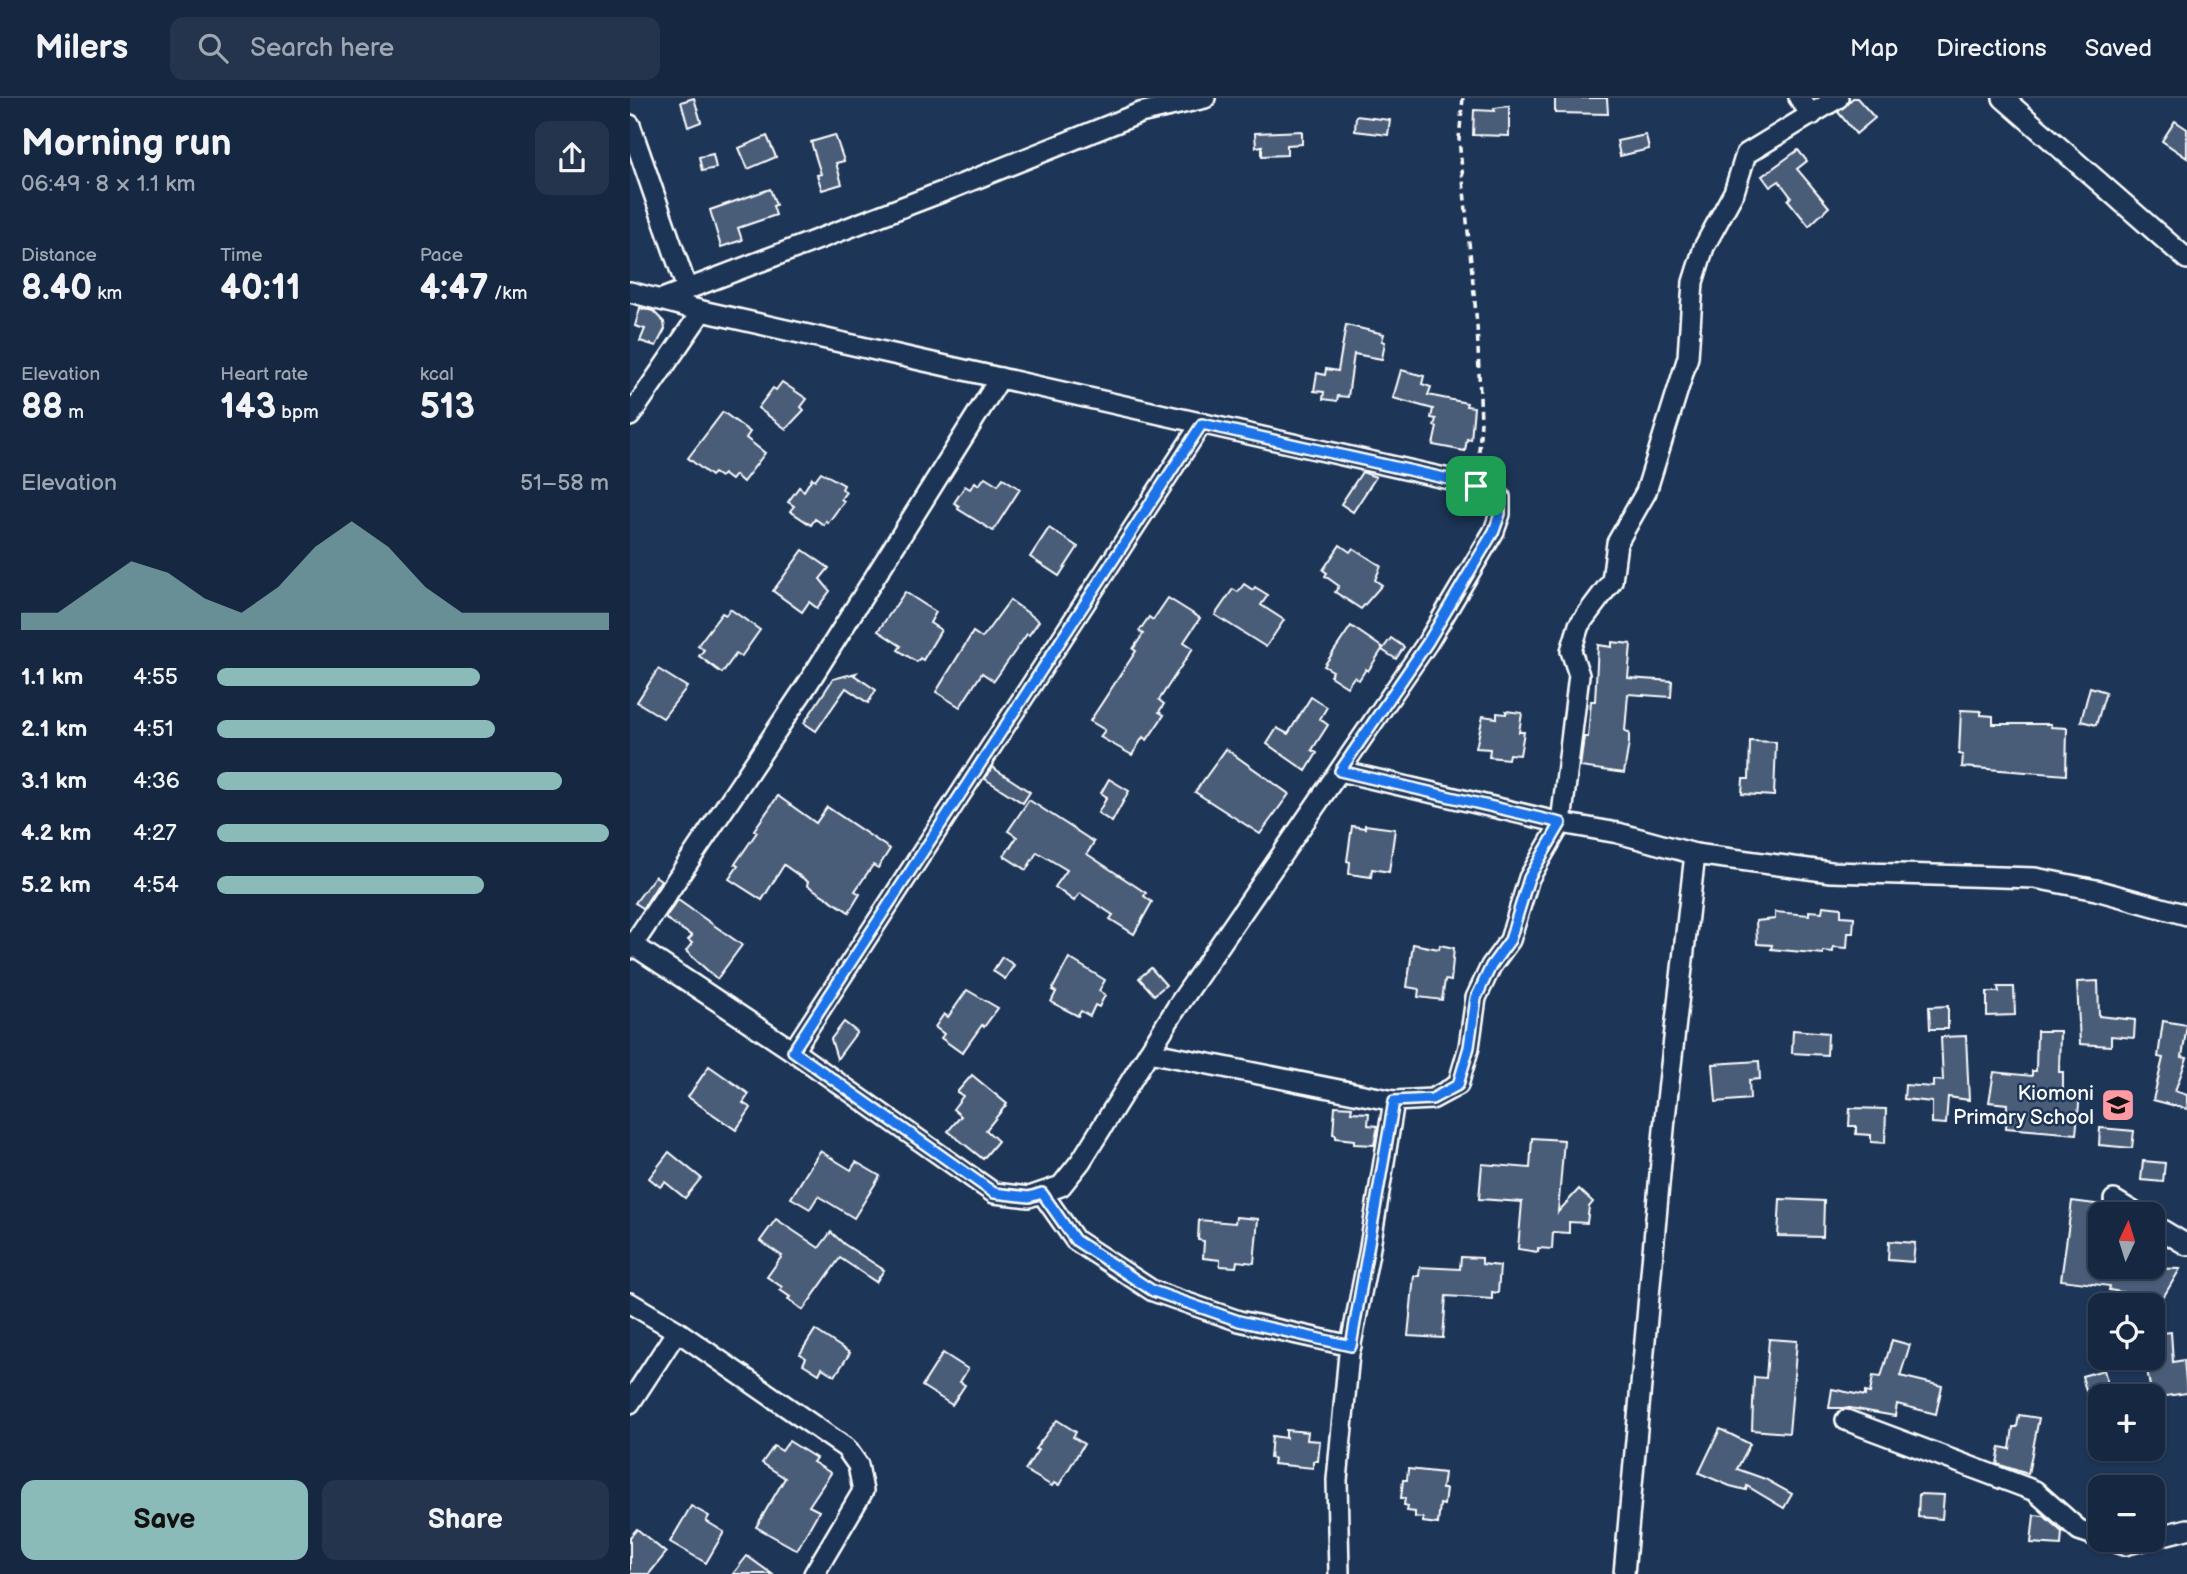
<!DOCTYPE html>
<html lang="en">
<head>
<meta charset="utf-8">
<style>
	:root { --surface:#162841; --page:#23344c; --text:#f1f3f6; --muted:#9ea6b1; --line:#35445a; --accent:#8bbbb9 }
	body { margin:0; font-family:"Balsamiq Sans",sans-serif; background:var(--page); color:var(--text); height:100vh; display:flex; flex-direction:column; font-size:26px; white-space:nowrap }
	* { box-sizing:border-box; margin:0 }
	p { font-size:23px; color:var(--muted) }
	.icon { flex:none; width:38px; height:38px; fill:none; stroke:currentColor; stroke-width:2; stroke-linecap:round; stroke-linejoin:round }
	.map { position:relative; flex:1; overflow:hidden }
	.side { display:flex; flex-direction:column; background:var(--surface); width:630px }
	.side>* { flex:none }
	.needle { width:46px; rotate:4deg }
	.buttons { position:absolute; left:1458px; top:1104px; display:grid; gap:14px }
	.buttons a { display:grid; place-items:center; width:77px; height:77px; border-radius:14px; background:var(--surface); box-shadow:0 2px 5px #0004,0 0 0 2px var(--line); font-size:35px }
	.pin { position:absolute; display:grid; place-items:center; width:60px; height:60px; color:#fff; margin:-30px; border-radius:14px; box-shadow:0 4px 10px #0006 }
	.round { display:grid; place-items:center; flex:none; width:74px; height:74px; border-radius:14px; background:var(--page) }
	.summary { display:flex; align-items:center; justify-content:space-between; height:119px; padding:0 21px }
	h1 { font-size:38px; font-weight:700; line-height:52px }
	.stats { display:grid; grid-template-columns:repeat(3,1fr); gap:10px; height:119px; padding:7px 21px }
	.stats div { display:grid; align-content:center }
	.stats b { font-size:35px; font-weight:700 }
	.stats small { font-size:19px; font-weight:400 }
	.stats p { font-size:19px }
	.chart { height:196px; padding:14px 21px }
	.chart p { display:flex; justify-content:space-between }
	.chart svg { width:100%; height:126px; margin-top:7px; fill:var(--accent); opacity:.7 }
	.primary-button { display:flex; gap:14px; margin-top:auto; padding:14px 21px }
	.primary-button a { flex:1; height:80px; border-radius:14px; background:var(--accent); color:#111; font-size:28px; font-weight:700; line-height:80px; text-align:center }
	.primary-button a+a { background:var(--page); color:var(--text) }
	ul { padding:0 21px; list-style:none; font-size:23px }
	li { display:grid; grid-template-columns:112px 84px 1fr; align-items:center; height:52px }
	li i { height:18px; border-radius:9px; background:var(--accent) }
	header { display:flex; align-items:center; gap:42px; box-sizing:border-box; height:98px; padding:0 35px; background:var(--surface); border-bottom:2px solid var(--line) }
	header strong { font-size:33px }
	nav { display:flex; gap:38px; margin-inline-start:auto; font-size:24px }
	.search { width:490px; height:63px; background:var(--page); display:flex; align-items:center; gap:18px; box-sizing:border-box; padding:0 24px; border-radius:14px; color:var(--muted); font-size:26px }
	main { display:flex; flex:1; min-height:0 }
	.map>svg:first-child { display:block }
	.building { fill:#4a5d79; stroke:#fff; stroke-width:2 }
	.lines { fill:none; stroke-linecap:round; stroke-linejoin:round }
	.minor-casing { stroke:#fff; stroke-width:24 }
	.path { stroke:#fff; stroke-width:3.5; stroke-dasharray:7 5; stroke-linecap:butt }
	.minor { stroke:#1d3557; stroke-width:19 }
	.route-casing { stroke:#fff; stroke-width:14 }
	.route { stroke:#1a73e8; stroke-width:9 }
	.labels { text-anchor:middle; dominant-baseline:central; stroke-width:5; stroke-linejoin:round; paint-order:stroke }
	.poi-label { font-size:21px; fill:#fff; stroke:#1d3557; text-anchor:end }
</style>
</head>
<body>
<header>
<strong>Milers</strong>
<div class="search"><svg class="icon" aria-label="search" viewBox="0 0 24 24"><circle cx="10" cy="10" r="6"/><path d="M15 15l6 6"/></svg>Search here</div>
<nav><a>Map</a><a>Directions</a><a>Saved</a></nav>
</header>
<main>
<section class="side">
<div class="summary"><div><h1>Morning run</h1><p>06:49 · 8 × 1.1 km</p></div><a class="round"><svg class="icon" aria-label="share" viewBox="0 0 24 24"><path d="M12 15V3M7 8l5-5 5 5M5 13v7h14v-7"/></svg></a></div>
<div class="stats">
<div><p>Distance</p><b>8.40<small> km</small></b></div>
<div><p>Time</p><b>40:11</b></div>
<div><p>Pace</p><b>4:47<small> /km</small></b></div>
</div>
<div class="stats">
<div><p>Elevation</p><b>88<small> m</small></b></div>
<div><p>Heart rate</p><b>143<small> bpm</small></b></div>
<div><p>kcal</p><b>513</b></div>
</div>
<div class="chart"><p><span>Elevation</span>51–58 m</p>
<svg viewBox="0 0 160 44" preserveAspectRatio="none"><path d="M0 44V38L10 38L20 29L30 20L40 24L50 33L60 38L70 29L80 15L90 6L100 15L110 29L120 38L130 38L140 38L150 38L160 38V44z"/></svg>
</div>
<ul>
<li><b>1.1 km</b>4:55<i style="width:67%"></i></li>
<li><b>2.1 km</b>4:51<i style="width:71%"></i></li>
<li><b>3.1 km</b>4:36<i style="width:88%"></i></li>
<li><b>4.2 km</b>4:27<i style="width:100%"></i></li>
<li><b>5.2 km</b>4:54<i style="width:68%"></i></li>
</ul>
<div class="primary-button"><a>Save</a><a>Share</a></div>
</section>
<div class="map">
<svg width="1557" height="1476" viewBox="0 0 1557 1476">
	<rect width="100%" height="100%" fill="#1d3557"/>
	<filter id="ink" filterUnits="userSpaceOnUse"><feTurbulence type="fractalNoise" baseFrequency=".0143" numOctaves="2"/><feDisplacementMap in="SourceGraphic" scale="14" xChannelSelector="R" yChannelSelector="G"/><feConvolveMatrix kernelMatrix="1 2 1 2 8 2 1 2 1" color-interpolation-filters="sRGB"/></filter>
	<g filter="url(#ink)">
		<g class="building">
			<path d="M64,0L71,24L58,29L51,4Z"/>
			<path d="M925,0H977L978,16L925,15Z"/>
			<path d="M1223,0H1227L1245,20L1226,36L1208,14Z"/>
			<path d="M879,8V38L843,37L844,12L865,13L864,10Z"/>
			<path d="M726,18L760,22L758,37L725,33Z"/>
			<path d="M1545,23L1557,31V60L1532,43Z"/>
			<path d="M672,33V46L657,47V57L632,58V48L626,49L625,35Z"/>
			<path d="M205,37L214,63L206,65L212,86L192,92L187,77L191,76L181,44Z"/>
			<path d="M1016,37L1019,51L990,58L987,43Z"/>
			<path d="M137,38L146,59L118,71L109,50Z"/>
			<path d="M1168,52L1177,63L1167,71L1199,109L1179,128L1158,102L1161,99L1149,83L1140,89L1132,78Z"/>
			<path d="M83,56L86,70L72,73L69,59Z"/>
			<path d="M140,91L146,107L143,108L146,117L108,130L112,142L91,149L80,112Z"/>
			<path d="M10,210L23,213L34,224L35,231L26,248L10,243L15,231L5,228Z"/>
			<path d="M716,227L754,236L752,243L755,244L752,261L724,256L718,299L708,298L707,303L693,301L694,294L684,293L687,275L695,277L696,271L708,273Z"/>
			<path d="M771,272L794,278L792,286L801,289L798,297L837,305L836,308L844,309L841,342L837,341L835,353L803,347L807,329L804,328L806,321L801,320L803,311L763,300Z"/>
			<path d="M152,284L177,301L171,309L174,312L156,331L128,310L143,290L146,292Z"/>
			<path d="M93,314L120,334L116,340L135,355L113,384L105,377L101,382L93,376L90,379L84,375L81,378L58,360Z"/>
			<path d="M191,374L214,387L212,391L216,394L211,401L214,403L198,425L196,423L194,427L185,421L181,427L160,413L164,408L158,404L169,389L174,393L182,380L185,382Z"/>
			<path d="M732,374L746,379L723,414L711,406Z"/>
			<path d="M355,379L368,387L373,380L390,391L363,433L328,411L329,408L324,405L335,388L340,391L345,384L349,387Z"/>
			<path d="M419,430L448,449L429,478L400,459Z"/>
			<path d="M710,447L720,454L723,450L751,468L745,482L752,487L731,511L705,494L709,488L695,478L697,475L693,472Z"/>
			<path d="M173,452L199,470L190,481L200,493L187,510L179,504L172,514L143,493Z"/>
			<path d="M614,486L623,492L625,489L638,497L631,507L654,522L636,549L585,517L603,491L608,494Z"/>
			<path d="M275,494L306,514L300,525L311,532L293,562L290,560L287,564L268,552L271,548L248,533Z"/>
			<path d="M538,500L570,520L554,544L563,550L529,602L534,606L529,614L534,617L517,642L513,639L502,657L470,639L475,632L460,623L506,553L503,551L513,536L509,533L519,519L523,522Z"/>
			<path d="M380,502L409,523L399,537L397,536L364,583L352,575L330,609L306,594L343,534L352,540Z"/>
			<path d="M100,511L130,532L111,559L106,556L92,575L69,558L74,552L68,547L92,515L96,517Z"/>
			<path d="M721,528L753,550L738,573L736,571L729,582L724,579L717,589L700,578L703,573L694,568Z"/>
			<path d="M761,540L774,549L766,561L752,552Z"/>
			<path d="M982,544L1001,546L998,580L1042,583L1041,599L998,596L995,633L999,634V645L994,675L950,669L954,639H958L961,603H965L968,547L982,549Z"/>
			<path d="M28,571L57,589L33,620L7,604Z"/>
			<path d="M226,575L224,577L246,592L238,605L216,590L186,633L174,625L203,581Z"/>
			<path d="M1460,589L1476,594L1466,627L1451,623Z"/>
			<path d="M681,599L697,609L690,621L698,627L682,652L687,655L676,673L637,646L647,630L658,636Z"/>
			<path d="M1331,612L1351,613V617L1363,618V626H1421V629L1437,630L1436,677L1332,669L1333,657L1329,656Z"/>
			<path d="M876,613L892,615L889,634H894L890,657L879,656L878,661L859,659L860,651L846,650L853,618L867,620V615L876,616Z"/>
			<path d="M1120,643L1146,644L1144,698L1112,696L1113,681H1119Z"/>
			<path d="M596,651L659,696L630,736L565,694Z"/>
			<path d="M362,669L400,694L393,705L355,681Z"/>
			<path d="M479,681L499,693L482,724L468,715L477,699L471,695Z"/>
			<path d="M148,698L186,725L197,709L260,751L248,770L243,767L225,793L230,796L219,814L177,787L178,784L154,767L132,802L99,781L108,768L105,766L127,734L124,732Z"/>
			<path d="M399,702L464,744L457,756L516,795L514,798L522,804L504,836L480,821L483,817L450,795L444,803L425,789L437,772L407,754L396,772L374,758L387,739L378,733Z"/>
			<path d="M735,727L765,731L759,774L742,771L741,779L719,776L720,764L717,763L722,728L735,730Z"/>
			<path d="M25,778L31,782L13,810L5,805Z"/>
			<path d="M48,802L112,847L87,881L56,853L62,845L58,842L62,838L35,820Z"/>
			<path d="M1193,808L1211,810V818L1224,819L1223,835H1218L1217,850L1203,849V854L1193,853V856L1141,851L1142,847L1127,846L1126,823L1145,821V814L1179,817V813L1192,814Z"/>
			<path d="M783,846L809,851L810,847L824,850L821,883L815,882L812,902L788,899L789,891L777,889Z"/>
			<path d="M372,859L384,867L375,881L363,873Z"/>
			<path d="M439,860L475,882L469,893L475,897L469,909L465,907L460,918L451,913L448,918L421,904L426,894L422,892Z"/>
			<path d="M521,870L536,887L524,897L509,880Z"/>
			<path d="M1468,883L1469,918L1505,922L1504,940L1481,938V948L1450,946L1447,884Z"/>
			<path d="M1368,889H1384L1385,917L1357,918V894H1369Z"/>
			<path d="M337,892L368,910L354,929L352,927L332,955L311,940L314,936L305,929L314,916L318,919Z"/>
			<path d="M1318,908V931H1300L1299,909Z"/>
			<path d="M1533,923L1557,927L1552,959L1557,960L1545,993L1557,997V1011L1523,1002L1533,960L1528,959Z"/>
			<path d="M214,924L227,934L207,961L201,941Z"/>
			<path d="M1163,932L1198,935L1197,957L1162,955Z"/>
			<path d="M1407,933H1430L1429,974H1433V995L1450,997L1446,1036L1376,1030L1377,1006L1359,1004L1364,974L1402,978V973H1406Z"/>
			<path d="M1336,938L1339,1002L1318,999L1316,1026L1302,1025V1004L1274,1001L1275,987L1303,989V982L1313,983L1311,939Z"/>
			<path d="M1129,963L1130,981L1119,982L1120,1001L1086,1004L1083,966Z"/>
			<path d="M79,968L119,996L113,1005L121,1010L106,1032L58,999Z"/>
			<path d="M342,977L377,1006L356,1032L368,1043L353,1061L318,1033L331,1018L323,1011L333,998L327,994Z"/>
			<path d="M705,1008L722,1009L721,1014L739,1015L738,1027L748,1028L744,1047L724,1046V1042L706,1040V1037L703,1036Z"/>
			<path d="M1220,1010L1256,1011L1255,1045L1241,1044V1037L1226,1036V1028H1219Z"/>
			<path d="M1470,1030L1504,1033L1502,1050L1469,1047Z"/>
			<path d="M902,1040L934,1042L928,1114L949,1091L963,1104L959,1109L957,1125L939,1124V1135L923,1134L922,1151L908,1150V1154L888,1151L892,1104L849,1101L852,1066L900,1070Z"/>
			<path d="M190,1053L221,1072L226,1064L250,1078L224,1120L188,1098L180,1111L161,1100Z"/>
			<path d="M39,1054L71,1080L55,1100L35,1084L30,1089L19,1080Z"/>
			<path d="M1513,1063L1535,1065L1533,1084L1511,1082Z"/>
			<path d="M1150,1101L1194,1103L1193,1139L1148,1138Z"/>
			<path d="M1442,1103L1473,1107L1470,1116V1169L1550,1171L1534,1198L1497,1195L1479,1192L1480,1188L1431,1182Z"/>
			<path d="M606,1119L628,1121L624,1165L607,1163L606,1169L590,1168V1162L573,1160L574,1143L568,1142L569,1122L605,1125Z"/>
			<path d="M146,1121L189,1150L201,1134L214,1146L254,1172L246,1184L210,1160L173,1212L158,1201L160,1199L150,1192L152,1189L137,1179L152,1158L130,1143Z"/>
			<path d="M1259,1143L1285,1145L1283,1164L1258,1162Z"/>
			<path d="M831,1159L852,1160V1166L870,1168L868,1195L862,1194V1201L816,1198L813,1240L778,1238L784,1178H789L790,1169L830,1171Z"/>
			<path d="M185,1232L220,1255L205,1278L192,1270L189,1276L173,1266L176,1260L170,1256Z"/>
			<path d="M1541,1234L1543,1264L1554,1262L1557,1295L1522,1300L1515,1260H1522V1236Z"/>
			<path d="M1139,1241L1167,1243L1159,1335L1122,1332L1124,1279L1136,1280Z"/>
			<path d="M1262,1242L1280,1247L1270,1278L1312,1288L1306,1316L1267,1306L1265,1318L1220,1310H1199L1202,1291L1235,1298V1294L1240,1295L1243,1278L1251,1279Z"/>
			<path d="M313,1255L338,1271L330,1284L335,1287L322,1307L292,1288Z"/>
			<path d="M1474,1272L1481,1298H1470V1326H1465L1452,1278Z"/>
			<path d="M1389,1317L1409,1320L1398,1376L1367,1366L1370,1349L1380,1351L1383,1329H1387Z"/>
			<path d="M427,1322L446,1334L443,1339L454,1346L429,1387L424,1385L422,1388L395,1372L408,1352L405,1351Z"/>
			<path d="M1090,1331L1120,1346L1107,1371L1135,1381L1162,1396L1154,1410L1117,1388L1116,1392L1100,1388L1069,1375Z"/>
			<path d="M656,1332L678,1334L677,1342L690,1343L688,1363H683V1370L643,1366L644,1361L640,1360L642,1338L656,1340Z"/>
			<path d="M159,1343L186,1360L183,1364L201,1375L179,1408L189,1413L167,1452L126,1429L155,1380L132,1365L144,1348L152,1353Z"/>
			<path d="M778,1371L814,1375L812,1391H816L814,1407L810,1406L808,1426L793,1424V1420L785,1419V1414L777,1413L778,1408L774,1407L775,1400H771L773,1382H777Z"/>
			<path d="M1289,1396L1314,1397L1312,1421L1288,1419Z"/>
			<path d="M61,1408L79,1418L76,1423L94,1434L76,1465L40,1444Z"/>
			<path d="M1404,1417L1414,1418L1432,1434L1431,1447L1401,1445Z"/>
			<path d="M7,1431L36,1455L19,1476H0V1439Z"/>
			<path d="M117,1458L142,1476H103Z"/>
		</g>
		<g class="lines">
			<g class="minor-casing">
				<g id="minor">
					<path d="M1169,0L1182,17"/>
					<path d="M1373,0L1557,161"/>
					<path d="M0,27L57,191"/>
					<path d="M0,194L72,213L859,390L870,399V416L864,433L798,544L547,909L451,1063L431,1088L399,1099L364,1095L163,953L0,845"/>
					<path d="M32,201L325,89L510,15L575,0"/>
					<path d="M0,318L72,213"/>
					<path d="M710,673L931,725L988,735L1065,756L1201,774L1405,780L1466,792L1557,817"/>
					<path d="M0,851L177,587L370,280"/>
					<path d="M163,953L572,325"/>
					<path d="M519,954L764,1003L802,1001L828,987L839,949L846,900L861,868L880,842L899,780L931,725L949,577L941,553L949,527L982,483L987,445L1016,394L1058,259L1063,184L1074,149L1104,94L1116,56L1208,0"/>
					<path d="M412,1095L445,1142L523,1193L609,1223L721,1248"/>
					<path d="M1484,1102L1507,1116"/>
					<path d="M1522,1126L1557,1147"/>
					<path d="M0,1205L47,1233L216,1350L228,1367L233,1393L184,1476"/>
					<path d="M0,1305L47,1233"/>
					<path d="M1216,1322L1405,1393L1449,1432L1470,1439"/>
					<path d="M1522,1440L1557,1431"/>
					<path d="M1480,1442L1495,1447L1514,1442"/>
					<path d="M709,1476L707,1382L719,1256L739,1155L764,1003"/>
					<path d="M994,1476L1035,1020L1065,756"/>
				</g>
			</g>
			<path class="path" d="M833,0L829,41L847,226L851,323L848,368"/>
			<use href="#minor" class="minor"/>
		</g>
	</g>
	<g class="lines" filter="url(#ink)">
		<g class="route-casing">
			<path id="route" d="M572,326L859,390L870,399V416L864,433L798,544L710,673L931,725L899,780L880,842L861,868L846,900L839,949L828,987L802,1001L764,1003L721,1248L609,1223L523,1193L445,1142L412,1095L399,1099L364,1095L163,953Z"/>
		</g>
		<use href="#route" class="route"/>
	</g>
	<defs>
		<g id="school-square" transform="scale(1.75)"><rect x="-9" y="-9" width="18" height="18" rx="4" fill="#ff9aa2" stroke="#1d3557"/><path d="M0-5L7-2L0 1L-7-2ZM-4 1L0 2.5L4 1V4Q0 6-4 4Z" fill="#111"/></g>
	</defs>
	<g fill-rule="evenodd">
		<use href="#school-square" x="1488" y="1007"/>
	</g>
	<g class="labels">
		<g class="poi-label">
			<text x="1464" y="995">Kiomoni<tspan x="1464" dy="24">Primary School</tspan></text>
		</g>
	</g>
</svg>
<div class="buttons">
<a><svg class="needle" viewBox="-14 -14 28 28"><path d="M0-13l5 13h-10z" fill="#e53935"/><path d="M0 13l5-13h-10z" fill="#9ea6b1"/></svg></a>
<a><svg class="icon" aria-label="locate" viewBox="0 0 24 24"><circle cx="12" cy="12" r="6"/><path d="M12 2v4M12 18v4M2 12h4M18 12h4"/></svg></a>
<a>+</a>
<a>−</a>
</div>
<div class="pin" style="left:846px;top:388px;background:#1e9e55"><svg class="icon" aria-label="arrive" viewBox="0 0 24 24"><path d="M6 21V4h12l-3 4 3 4H6"/></svg></div>
</div>
</main>
</body>
</html>
